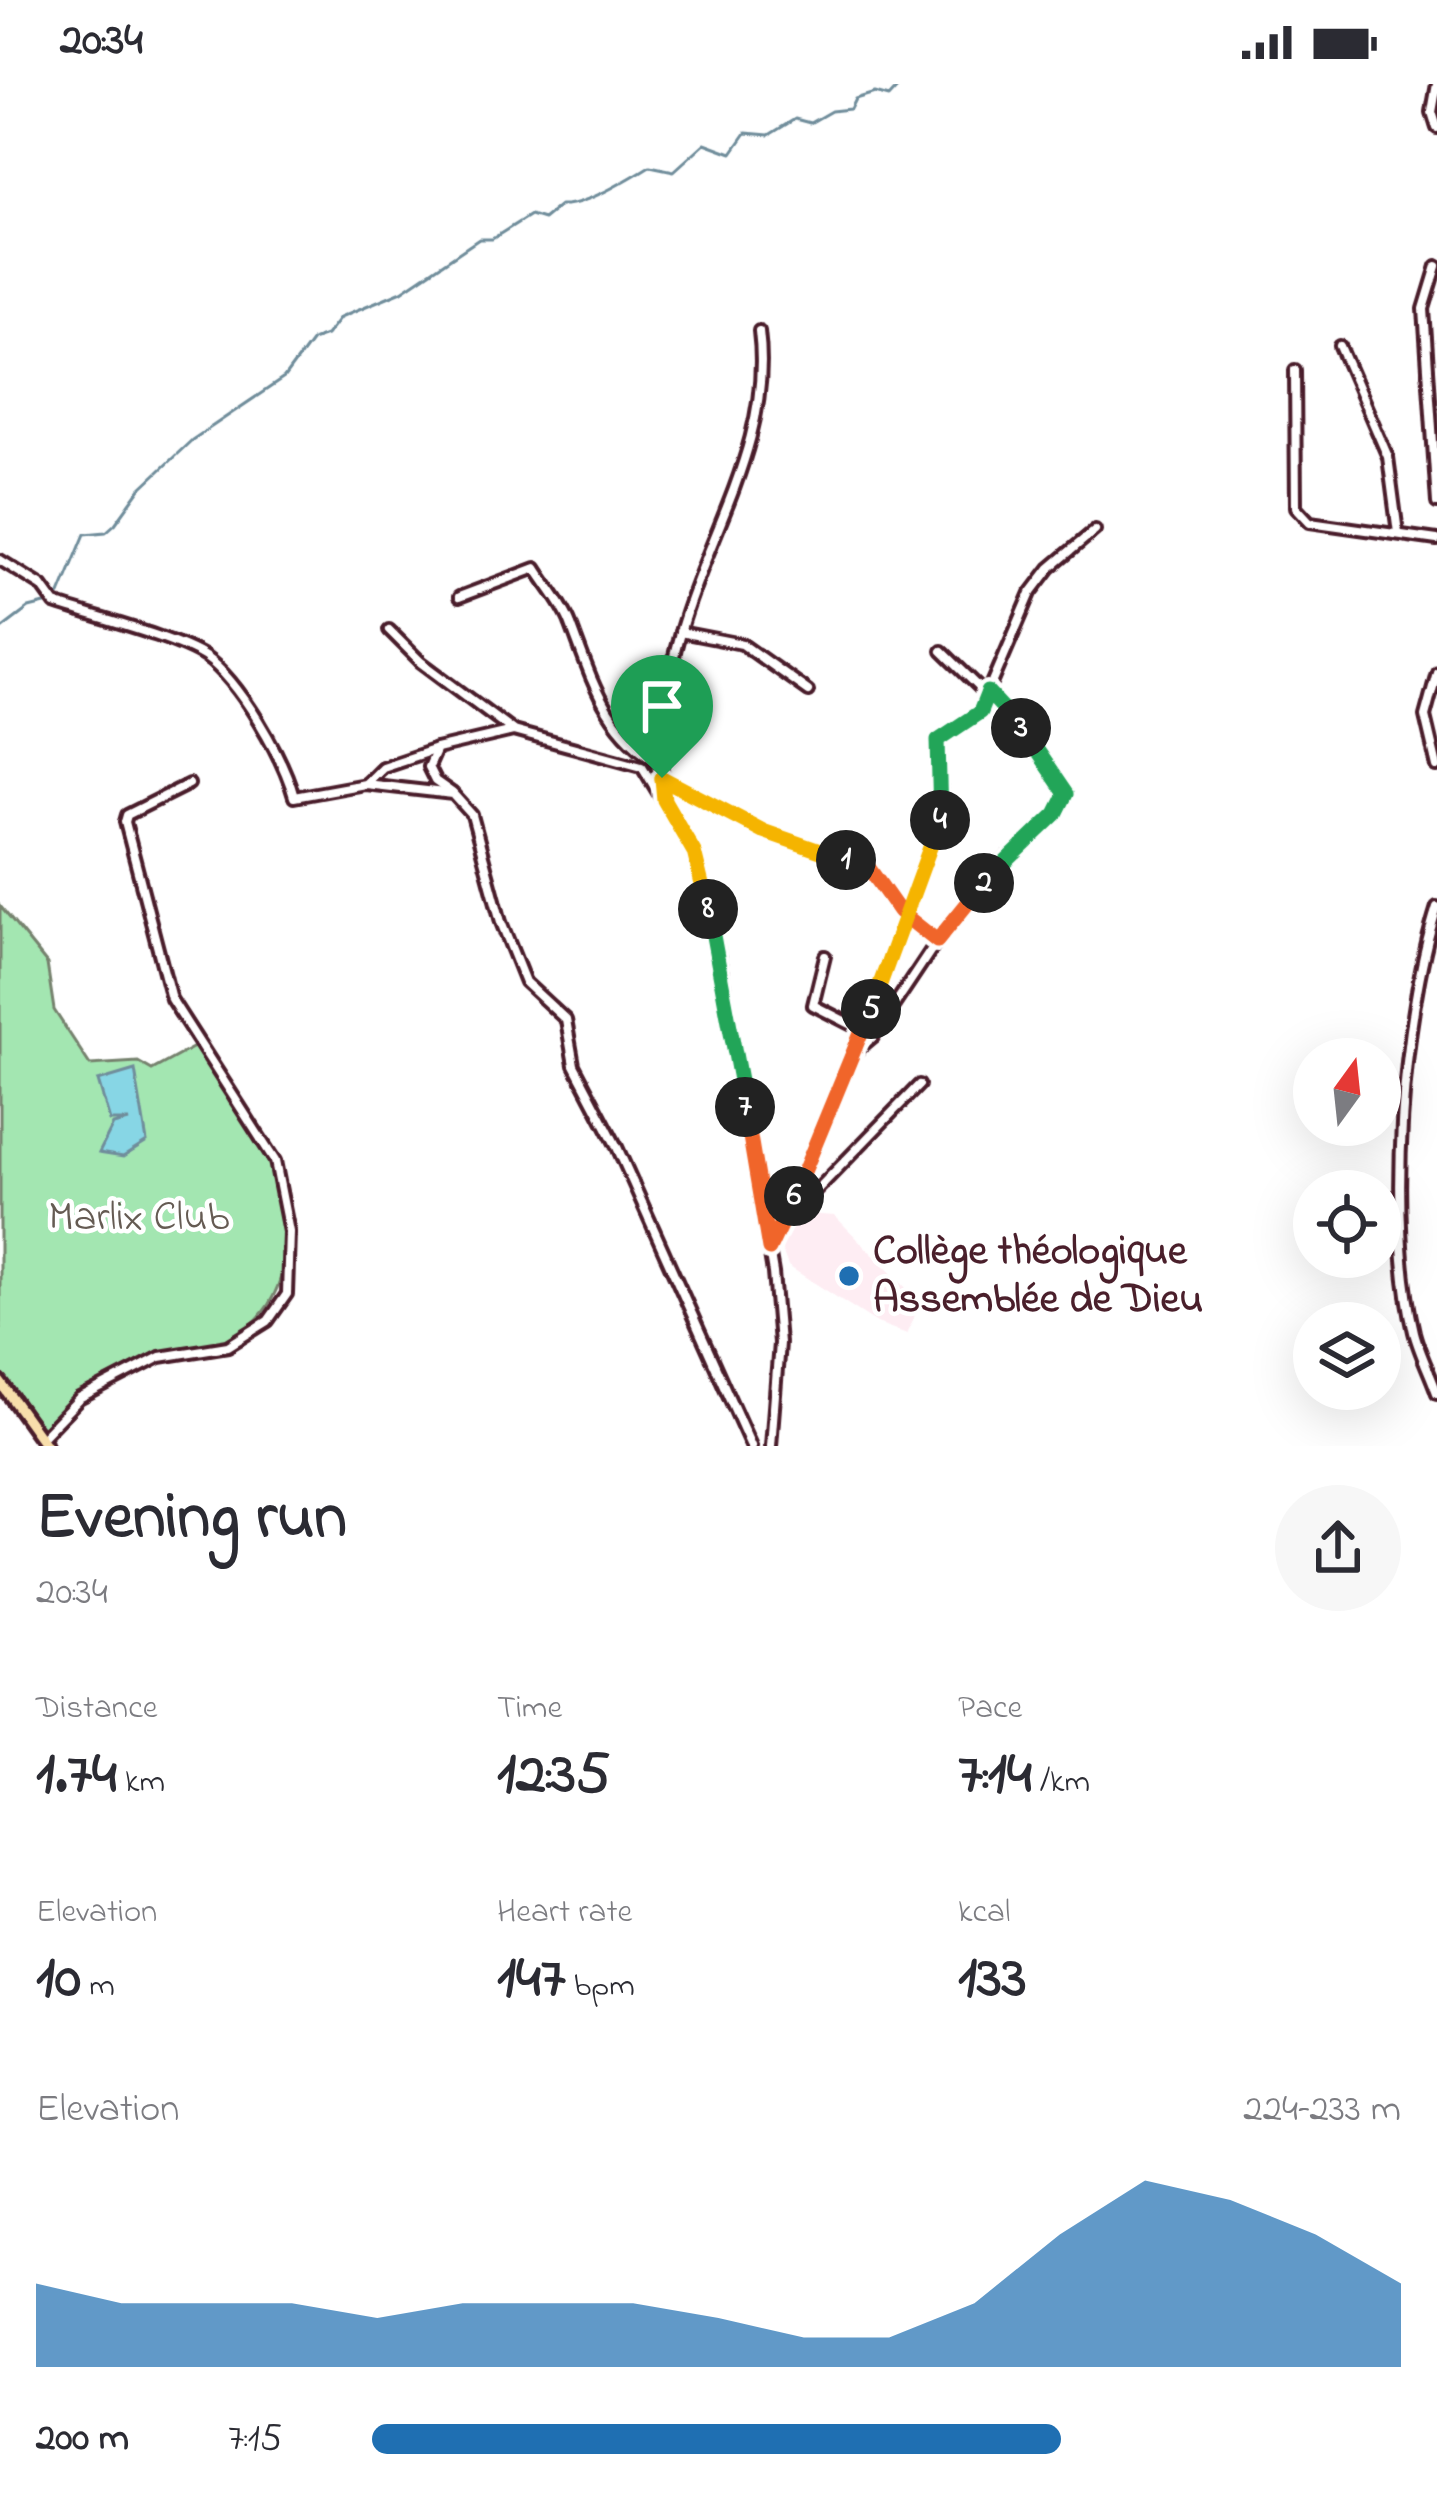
<!DOCTYPE html>
<html lang="en">
<head>
<meta charset="utf-8">
<style>
	:root { --surface:#fff; --page:#f7f7f7; --text:#2b2b33; --muted:#7c7c81; --accent:#1f6fb2 }
	body { margin:0; font-family:"Indie Flower",sans-serif; background:var(--page); color:var(--text); height:100vh; display:flex; flex-direction:column; font-size:45px; white-space:nowrap }
	* { box-sizing:border-box; margin:0 }
	p { font-size:39px; color:var(--muted) }
	.icon { flex:none; width:66px; height:66px; fill:none; stroke:currentColor; stroke-width:2; stroke-linecap:round; stroke-linejoin:round }
	.map { position:relative; height:1362px; overflow:hidden }
	.drawer { display:flex; flex-direction:column; background:var(--surface); flex:1 }
	.drawer>* { flex:none }
	.needle { width:78px; rotate:15deg }
	.fabs { position:absolute; left:1293px; top:954px; display:grid; gap:24px }
	.fabs a { display:grid; place-items:center; width:108px; height:108px; border-radius:50%; background:var(--surface); box-shadow:0 12px 48px #0002; font-size:60px }
	.pin { position:absolute; display:grid; place-items:center; width:102px; height:102px; color:#fff; margin:-123px -51px; border-radius:50% 50% 50% 0; rotate:-45deg; box-shadow:0 0 12px #0007 }
	.pin .icon { rotate:45deg }
	.km { position:absolute; width:60px; height:60px; margin:-30px; border-radius:50%; background:#222; color:#fff; font-size:33px; line-height:60px; text-align:center }
	.round { display:grid; place-items:center; flex:none; width:126px; height:126px; border-radius:63px; background:var(--page) }
	.overview { display:flex; align-items:center; justify-content:space-between; height:204px; padding:0 36px }
	h1 { font-size:66px; font-weight:800; line-height:90px }
	.metrics { display:grid; grid-template-columns:repeat(3,1fr); gap:18px; height:204px; padding:12px 36px }
	.metrics div { display:grid; align-content:center }
	.metrics b { font-size:60px; font-weight:800 }
	.metrics small { font-size:33px; font-weight:400 }
	.metrics p { font-size:33px }
	.chart { height:336px; padding:24px 36px }
	.chart p { display:flex; justify-content:space-between }
	.chart svg { width:100%; height:216px; margin-top:12px; fill:var(--accent); opacity:.7 }
	ul { padding:0 36px; list-style:none; font-size:39px }
	li { display:grid; grid-template-columns:192px 144px 1fr; align-items:center; height:90px }
	li i { height:30px; border-radius:15px; background:var(--accent) }
	.status { display:flex; justify-content:space-between; align-items:center; height:84px; padding:0 60px; background:var(--surface); direction:ltr }
	.status svg { height:33px; fill:currentColor }
	.map>svg:first-child { display:block }
	.built { fill:#feedf3 }
	.green { fill:#a3e6b1; stroke:#76826e; stroke-width:3 }
	.water { fill:#87d6e5; stroke:#6f8d9b; stroke-width:3 }
	.lines { fill:none; stroke-linecap:round; stroke-linejoin:round }
	.stream { stroke:#6f8d9b; stroke-width:3 }
	.minor-casing { stroke:#4a1f2b; stroke-width:16 }
	.major-casing { stroke:#4a1f2b; stroke-width:18 }
	.minor { stroke:#fff; stroke-width:8 }
	.major { stroke:#f8deab; stroke-width:9 }
	.split-1-casing { stroke:#fff; stroke-width:24 }
	.split-2-casing { stroke:#fff; stroke-width:24 }
	.split-3-casing { stroke:#fff; stroke-width:24 }
	.split-4-casing { stroke:#fff; stroke-width:24 }
	.split-5-casing { stroke:#fff; stroke-width:24 }
	.split-6-casing { stroke:#fff; stroke-width:24 }
	.split-7-casing { stroke:#fff; stroke-width:24 }
	.split-8-casing { stroke:#fff; stroke-width:24 }
	.split-9-casing { stroke:#fff; stroke-width:24 }
	.split-1 { stroke:#f5b400; stroke-width:15 }
	.split-2 { stroke:#f0652b; stroke-width:15 }
	.split-3 { stroke:#22a559; stroke-width:15 }
	.split-4 { stroke:#22a559; stroke-width:15 }
	.split-5 { stroke:#f5b400; stroke-width:15 }
	.split-6 { stroke:#f0652b; stroke-width:15 }
	.split-7 { stroke:#f0652b; stroke-width:15 }
	.split-8 { stroke:#22a559; stroke-width:15 }
	.split-9 { stroke:#f5b400; stroke-width:15 }
	.poi-dot { fill:#1f6fb2; stroke:#fff; stroke-width:4.5 }
	.labels { text-anchor:middle; dominant-baseline:central; stroke-width:9; stroke-linejoin:round; paint-order:stroke }
	.park-label { font-size:42px; fill:#655b53; stroke:#fff }
	.poi-label { font-size:42px; font-weight:bold; fill:#4a1f2b; stroke:#fff; text-anchor:start }
</style>
</head>
<body>
<div class="status"><b>20:34</b><svg viewBox="0 0 49 12"><path d="M0 12V9h3v3zM5 12V6h3v6zM10 12V3h3v9zM15 12V0h3v12zM26 1h20v11H26zM47 4h2v5h-2z"/></svg></div>
<div class="map">
<svg width="1437" height="1362" viewBox="0 0 1437 1362">
	<rect width="100%" height="100%" fill="#fff"/>
	<filter id="ink" filterUnits="userSpaceOnUse"><feTurbulence type="fractalNoise" baseFrequency=".00833" numOctaves="2"/><feDisplacementMap in="SourceGraphic" scale="24" xChannelSelector="R" yChannelSelector="G"/><feConvolveMatrix kernelMatrix="1 2 1 2 8 2 1 2 1" color-interpolation-filters="sRGB"/></filter>
	<g filter="url(#ink)">
		<path class="built" d="M794,1129L835,1132L920,1218L907,1250L877,1239L788,1182L780,1161L792,1145Z"/>
		<path class="green" d="M0,822L47,880L54,926L90,981L138,978L152,986L196,962C220,1002 254,1044 272,1087C297,1147 292,1226 228,1255C209,1264 186,1264 166,1270C119,1282 78,1316 42,1347L0,1289Z"/>
		<path class="water" d="M135,986L147,1058L123,1073L99,1069L113,1041L129,1037H110L98,997Z"/>
		<g class="lines">
			<g class="stream">
				<path d="M58,515L85,450L106,448L115,440L141,404L192,356L284,294L312,256L326,251L340,233L402,207L479,155H492L530,131L543,135L560,121C584,123 628,95 650,82L674,87L705,59L732,69L746,49L769,51L795,35L810,39L831,27L850,25L855,15L875,9L889,13L901,0"/>
				<path d="M0,546L29,524L49,519"/>
			</g>
			<g class="minor-casing">
				<g id="minor">
					<path d="M1437,0L1432,28L1437,44"/>
					<path d="M1437,182L1424,225L1437,419"/>
					<path d="M1340,262L1388,373L1398,449"/>
					<path d="M1295,286L1296,423L1310,438L1437,456"/>
					<path d="M0,476L42,502L55,520C93,533 174,553 205,573C240,597 283,673 294,713L365,700L453,710L472,731L501,838L525,898L566,936L574,981L617,1063L751,1362"/>
					<path d="M459,513L536,484C547,502 564,521 571,541C593,599 605,646 662,680"/>
					<path d="M389,546L421,578L512,646"/>
					<path d="M680,548L742,560L808,607"/>
					<path d="M1437,588L1425,632L1437,683"/>
					<path d="M664,695L763,747L866,780L899,827L937,857"/>
					<path d="M366,699L382,683L436,665"/>
					<path d="M664,708C659,657 666,596 681,545C710,445 773,355 759,247"/>
					<path d="M452,709L435,697L428,683L436,665L513,647L642,682L694,768L718,866L773,1189L779,1259L771,1362"/>
					<path d="M1437,823C1402,933 1387,1136 1414,1248C1419,1268 1430,1289 1437,1309"/>
					<path d="M825,872L813,921L864,947"/>
					<path d="M858,962L942,732L938,656L980,628L1031,509L1050,484L1095,446"/>
					<path d="M795,1110H813L919,1001"/>
					<path d="M770,1164L854,969L873,953L937,857L994,785L1056,731L1066,710L1022,645L942,567"/>
					<path d="M41,1354L79,1315L160,1273L228,1262L268,1237L287,1210L289,1148L275,1077L171,915L125,738L127,731L189,700"/>
				</g>
			</g>
			<g class="major-casing">
				<path id="major" d="M0,1298L46,1362"/>
			</g>
			<use href="#minor" class="minor"/>
			<use href="#major" class="major"/>
		</g>
	</g>
	<g class="lines" filter="url(#ink)">
		<g class="split-1-casing">
			<path id="split-1" d="M662,694L763,747L846,776"/>
		</g>
		<g class="split-2-casing">
			<path id="split-2" d="M846,776L866,780L899,827L937,857L984,799"/>
		</g>
		<g class="split-3-casing">
			<path id="split-3" d="M984,799L1056,730L1066,710L1021,644"/>
		</g>
		<g class="split-4-casing">
			<path id="split-4" d="M940,736L938,656L980,628L988,608L1021,644"/>
		</g>
		<g class="split-5-casing">
			<path id="split-5" d="M871,925L940,736"/>
		</g>
		<g class="split-6-casing">
			<path id="split-6" d="M794,1112L871,925"/>
		</g>
		<g class="split-7-casing">
			<path id="split-7" d="M745,1023L769,1165L794,1112"/>
		</g>
		<g class="split-8-casing">
			<path id="split-8" d="M708,825L745,1023"/>
		</g>
		<g class="split-9-casing">
			<path id="split-9" d="M662,694L664,716L694,768L708,825"/>
		</g>
		<use href="#split-1" class="split-1"/>
		<use href="#split-2" class="split-2"/>
		<use href="#split-3" class="split-3"/>
		<use href="#split-4" class="split-4"/>
		<use href="#split-5" class="split-5"/>
		<use href="#split-6" class="split-6"/>
		<use href="#split-7" class="split-7"/>
		<use href="#split-8" class="split-8"/>
		<use href="#split-9" class="split-9"/>
	</g>
	<circle class="poi-dot" cx="849" cy="1192" r="12"/>
	<g class="labels">
		<g class="park-label">
			<text x="139" y="1134">Marlix Club</text>
		</g>
		<g class="poi-label">
			<text x="873" y="1168">Collège théologique<tspan x="873" dy="48">Assemblée de Dieu</tspan></text>
		</g>
	</g>
</svg>
<div class="fabs">
<a><svg class="needle" viewBox="-14 -14 28 28"><path d="M0-13l5 13h-10z" fill="#e53935"/><path d="M0 13l5-13h-10z" fill="#7c7c81"/></svg></a>
<a><svg class="icon" aria-label="locate" viewBox="0 0 24 24"><circle cx="12" cy="12" r="6"/><path d="M12 2v4M12 18v4M2 12h4M18 12h4"/></svg></a>
<a><svg class="icon" aria-label="layers" viewBox="0 0 24 24"><path d="M12 4l9 5-9 5-9-5zM3 14l9 5 9-5"/></svg></a>
</div>
<div class="pin" style="left:662px;top:694px;background:#1e9e55"><svg class="icon" aria-label="arrive" viewBox="0 0 24 24"><path d="M6 21V4h12l-3 4 3 4H6"/></svg></div>
<b class="km" style="left:846px;top:776px">1</b>
<b class="km" style="left:984px;top:799px">2</b>
<b class="km" style="left:1021px;top:644px">3</b>
<b class="km" style="left:940px;top:736px">4</b>
<b class="km" style="left:871px;top:925px">5</b>
<b class="km" style="left:794px;top:1112px">6</b>
<b class="km" style="left:745px;top:1023px">7</b>
<b class="km" style="left:708px;top:825px">8</b>
</div>
<section class="drawer">
<div class="overview"><div><h1>Evening run</h1><p>20:34</p></div><a class="round"><svg class="icon" aria-label="share" viewBox="0 0 24 24"><path d="M12 15V3M7 8l5-5 5 5M5 13v7h14v-7"/></svg></a></div>
<div class="metrics">
<div><p>Distance</p><b>1.74<small> km</small></b></div>
<div><p>Time</p><b>12:35</b></div>
<div><p>Pace</p><b>7:14<small> /km</small></b></div>
</div>
<div class="metrics">
<div><p>Elevation</p><b>10<small> m</small></b></div>
<div><p>Heart rate</p><b>147<small> bpm</small></b></div>
<div><p>kcal</p><b>133</b></div>
</div>
<div class="chart"><p><span>Elevation</span>224–233 m</p>
<svg viewBox="0 0 160 44" preserveAspectRatio="none"><path d="M0 44V27L10 31L20 31L30 31L40 34L50 31L60 31L70 31L80 34L90 38L100 38L110 31L120 17L130 6L140 10L150 17L160 27V44z"/></svg>
</div>
<ul>
<li><b>200 m</b>7:15<i style="width:67%"></i></li>
</ul>
</section>
</body>
</html>
